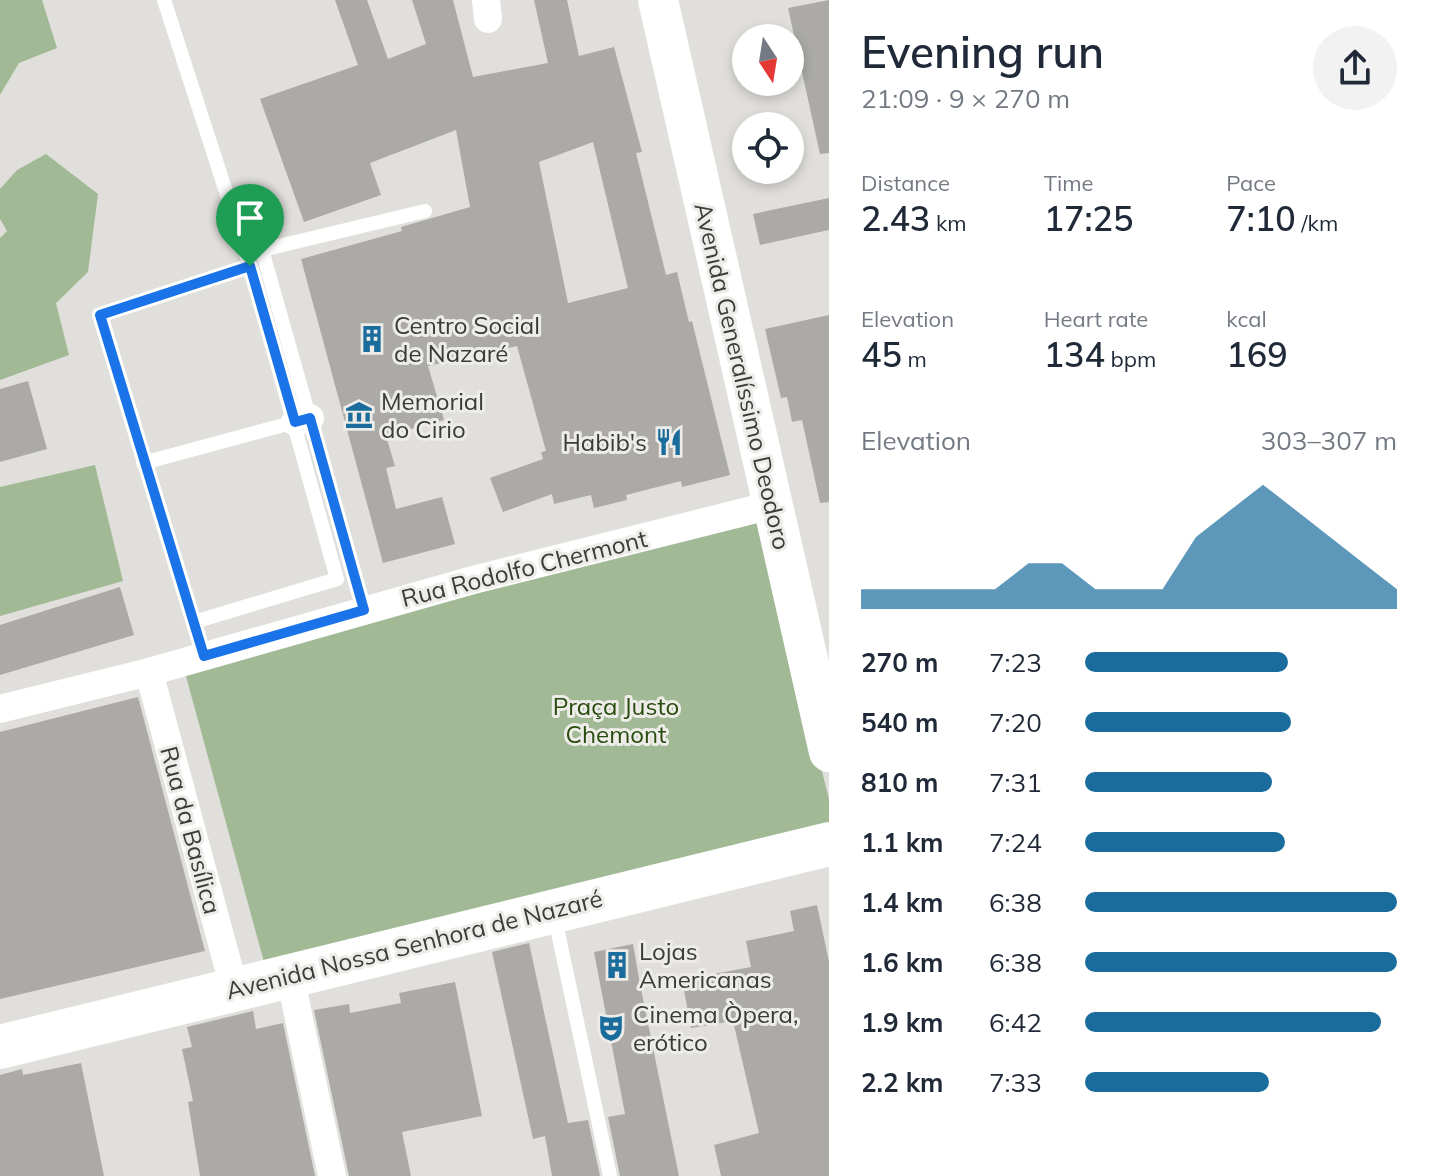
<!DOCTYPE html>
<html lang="en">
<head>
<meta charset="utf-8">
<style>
	:root { --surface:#fff; --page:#f2f2f3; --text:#1f2937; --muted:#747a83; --accent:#1a6c9d }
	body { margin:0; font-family:Mulish,sans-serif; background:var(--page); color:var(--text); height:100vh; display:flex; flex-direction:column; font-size:30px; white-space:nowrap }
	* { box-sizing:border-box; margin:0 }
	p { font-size:26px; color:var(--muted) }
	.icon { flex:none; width:44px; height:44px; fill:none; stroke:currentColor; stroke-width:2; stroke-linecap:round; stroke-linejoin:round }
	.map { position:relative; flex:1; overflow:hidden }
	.details { display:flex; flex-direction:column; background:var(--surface); width:600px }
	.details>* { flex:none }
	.needle { width:52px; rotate:168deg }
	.buttons { position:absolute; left:732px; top:24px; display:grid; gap:16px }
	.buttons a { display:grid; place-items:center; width:72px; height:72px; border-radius:50%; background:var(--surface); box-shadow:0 4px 12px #0003; font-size:40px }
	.pin { position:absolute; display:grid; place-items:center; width:68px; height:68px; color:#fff; margin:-82px -34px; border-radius:50% 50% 50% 0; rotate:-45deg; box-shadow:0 0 8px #0007 }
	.pin .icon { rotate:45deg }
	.round { display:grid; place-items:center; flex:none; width:84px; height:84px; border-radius:42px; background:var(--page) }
	.headline { display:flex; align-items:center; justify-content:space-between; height:136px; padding:0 32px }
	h1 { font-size:44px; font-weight:600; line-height:60px }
	.figures { display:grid; grid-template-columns:repeat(3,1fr); gap:12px; height:136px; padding:8px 32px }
	.figures div { display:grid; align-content:center }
	.figures b { font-size:34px; font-weight:600 }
	.figures small { font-size:22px; font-weight:400 }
	.figures p { font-size:22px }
	.chart { height:224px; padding:16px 32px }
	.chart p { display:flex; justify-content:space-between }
	.chart svg { width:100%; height:144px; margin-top:8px; fill:var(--accent); opacity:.7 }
	ul { padding:0 32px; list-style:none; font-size:26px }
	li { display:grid; grid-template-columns:128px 96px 1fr; align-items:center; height:60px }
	li i { height:20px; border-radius:10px; background:var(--accent) }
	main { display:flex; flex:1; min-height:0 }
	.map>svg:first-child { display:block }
	.green { fill:#a1b995 }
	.building { fill:#abaaa6; fill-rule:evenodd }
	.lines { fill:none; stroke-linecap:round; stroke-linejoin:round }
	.lane { stroke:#fff; stroke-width:14 }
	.street { stroke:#fff; stroke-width:28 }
	.secondary { stroke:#fff; stroke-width:40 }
	.primary { stroke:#fff; stroke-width:44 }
	.route-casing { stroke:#fff; stroke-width:16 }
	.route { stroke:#1a73e8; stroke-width:10 }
	.labels { text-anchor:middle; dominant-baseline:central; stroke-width:6; stroke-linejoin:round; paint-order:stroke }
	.poi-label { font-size:24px; fill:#3b3b39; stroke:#edece8; text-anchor:start }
	.street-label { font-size:24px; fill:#3b3b39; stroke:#edece8 }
	.park-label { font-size:24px; fill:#284c0e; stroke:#edece8 }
</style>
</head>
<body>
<main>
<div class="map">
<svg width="829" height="1176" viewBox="0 0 829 1176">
	<rect width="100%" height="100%" fill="#e0dfdb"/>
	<g class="green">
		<path d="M0,0H42L57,48L19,63L0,95Z"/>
		<path d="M46,154L98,194L88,272L56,303L69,355L0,380V238L7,231L0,219V189L17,170Z"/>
		<path d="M95,465L123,581L0,616V487Z"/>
		<path d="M758,521L829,799V828L264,962L184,669Z"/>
	</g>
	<g class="building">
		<path d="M335,0H367L388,59L426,44L412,0H453L473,77L548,63L534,0H567L579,56L614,47L642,152L636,153L666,275L677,272L689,322L692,321L730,475L682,487L681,481L626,495L627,500L594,508L591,495L554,504L552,494L503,512L490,478L543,459L541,452L546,451L517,346L428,366L444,420L386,436L395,466L386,468L396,509L442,497L455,544L383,563L301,259L402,231L401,227L470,207L456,130L370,163L381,195L304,222L260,99L358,65ZM593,142L628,288L568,303L539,162Z"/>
		<path d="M829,0V153L820,154L788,8Z"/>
		<path d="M829,198V230L760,245L753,214Z"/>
		<path d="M829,315V502L820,503L802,420L792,422L787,397L781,398L765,329Z"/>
		<path d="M28,381L47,449L0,462V389Z"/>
		<path d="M120,587L134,635L0,675V625Z"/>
		<path d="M138,697L205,951L0,999V732Z"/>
		<path d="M817,905L829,962V1176H721L714,1145L759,1133L733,1021L691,1028L682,980L751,967L746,941L794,931L790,911Z"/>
		<path d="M529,943L568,1123L588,1120L600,1176H552L545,1136L533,1139L492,952Z"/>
		<path d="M633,944L639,979L679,1176H620L608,1117L625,1114L594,952Z"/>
		<path d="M455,982L482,1116L402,1132L411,1176H349L314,1010L349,1004L350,1013L401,1003L399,993Z"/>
		<path d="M253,1011L256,1029L283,1023L315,1176H200L188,1102L193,1101L182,1049L192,1047L187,1027Z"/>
		<path d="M81,1063L104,1176H0V1075L22,1069L23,1075Z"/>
	</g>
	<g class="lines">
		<g class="lane">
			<path d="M164,0L250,266L337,579L194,622L204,656"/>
			<path d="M143,463L295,422"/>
			<path d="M364,610L262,250L425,211"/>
			<path d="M194,622L100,315L250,266"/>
			<path d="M554,914L610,1176"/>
		</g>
		<g class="street">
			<path d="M486,0L488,19"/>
			<path d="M295,422L310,418"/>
			<path d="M149,672L234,988"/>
			<path d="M0,709L149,672L473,580L772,505"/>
			<path d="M290,976L332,1176"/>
		</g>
		<path class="secondary" d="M658,0L829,752"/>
		<path class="primary" d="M0,1047L829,844"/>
	</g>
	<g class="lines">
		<g class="route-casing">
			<path id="route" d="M250,266L295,422L310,418L364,610L204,656L100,315Z"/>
		</g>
		<use href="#route" class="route"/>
	</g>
	<defs>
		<g id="building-bare" transform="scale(2.16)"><path d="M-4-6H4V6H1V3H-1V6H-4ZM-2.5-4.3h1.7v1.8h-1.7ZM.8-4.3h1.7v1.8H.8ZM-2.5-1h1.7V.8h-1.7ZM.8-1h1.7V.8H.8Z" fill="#1a6c9d" stroke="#edece8" stroke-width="2.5" paint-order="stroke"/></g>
		<g id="museum-bare" transform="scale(2.16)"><path d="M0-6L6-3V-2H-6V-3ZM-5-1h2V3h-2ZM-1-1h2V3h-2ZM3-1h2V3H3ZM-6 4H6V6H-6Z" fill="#1a6c9d" stroke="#edece8" stroke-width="2.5" paint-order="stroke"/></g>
		<g id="restaurant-bare" transform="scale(2.16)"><path d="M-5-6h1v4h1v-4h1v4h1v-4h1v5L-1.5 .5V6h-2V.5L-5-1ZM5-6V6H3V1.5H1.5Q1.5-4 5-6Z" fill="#1a6c9d" stroke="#edece8" stroke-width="2.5" paint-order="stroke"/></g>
		<g id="theatre-bare" transform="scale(2.16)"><path d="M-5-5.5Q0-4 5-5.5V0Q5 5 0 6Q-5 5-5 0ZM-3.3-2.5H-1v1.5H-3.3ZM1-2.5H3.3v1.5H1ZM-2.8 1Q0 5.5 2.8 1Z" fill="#1a6c9d" stroke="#edece8" stroke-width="2.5" paint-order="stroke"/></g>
	</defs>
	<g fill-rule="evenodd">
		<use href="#building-bare" x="372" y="339"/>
		<use href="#museum-bare" x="359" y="415"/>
		<use href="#restaurant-bare" x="669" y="442"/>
		<use href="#building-bare" x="617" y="965"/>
		<use href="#theatre-bare" x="611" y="1028"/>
	</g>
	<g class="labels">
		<g class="poi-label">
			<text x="394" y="325">Centro Social<tspan x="394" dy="28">de Nazaré</tspan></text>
			<text x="381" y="401">Memorial<tspan x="381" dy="28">do Cirio</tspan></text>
			<text x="647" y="442" text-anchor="end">Habib's</text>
			<text x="639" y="951">Lojas<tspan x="639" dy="28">Americanas</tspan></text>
			<text x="633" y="1014">Cinema Òpera,<tspan x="633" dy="28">erótico</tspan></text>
		</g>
		<g class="street-label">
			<text transform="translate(743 376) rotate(77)">Avenida Generalíssimo Deodoro</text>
			<text transform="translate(524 568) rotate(-14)">Rua Rodolfo Chermont</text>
			<text transform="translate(191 830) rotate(75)">Rua da Basílica</text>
			<text transform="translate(414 944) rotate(-14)">Avenida Nossa Senhora de Nazaré</text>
		</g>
		<g class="park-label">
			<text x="616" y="706">Praça Justo<tspan x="616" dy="28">Chemont</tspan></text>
		</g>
	</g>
</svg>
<div class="buttons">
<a><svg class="needle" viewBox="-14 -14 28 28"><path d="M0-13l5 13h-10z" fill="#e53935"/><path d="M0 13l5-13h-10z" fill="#747a83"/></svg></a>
<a><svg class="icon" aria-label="locate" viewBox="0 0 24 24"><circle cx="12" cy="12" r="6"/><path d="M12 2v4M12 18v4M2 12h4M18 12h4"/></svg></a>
</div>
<div class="pin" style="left:250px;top:266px;background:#1e9e55"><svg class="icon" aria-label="arrive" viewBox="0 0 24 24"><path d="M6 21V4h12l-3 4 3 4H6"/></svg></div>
</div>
<section class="details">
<div class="headline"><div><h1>Evening run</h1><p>21:09 · 9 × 270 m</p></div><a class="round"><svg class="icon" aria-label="share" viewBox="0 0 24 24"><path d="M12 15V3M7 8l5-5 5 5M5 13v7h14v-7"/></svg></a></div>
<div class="figures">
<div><p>Distance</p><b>2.43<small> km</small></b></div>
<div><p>Time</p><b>17:25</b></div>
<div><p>Pace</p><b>7:10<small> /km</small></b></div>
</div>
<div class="figures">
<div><p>Elevation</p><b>45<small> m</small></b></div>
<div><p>Heart rate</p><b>134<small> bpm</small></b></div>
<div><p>kcal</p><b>169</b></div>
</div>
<div class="chart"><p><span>Elevation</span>303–307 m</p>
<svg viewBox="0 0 160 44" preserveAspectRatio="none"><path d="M0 44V38L10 38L20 38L30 38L40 38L50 30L60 30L70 38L80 38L90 38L100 22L110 14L120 6L130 14L140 22L150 30L160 38V44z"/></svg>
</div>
<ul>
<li><b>270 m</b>7:23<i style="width:65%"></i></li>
<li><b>540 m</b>7:20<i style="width:66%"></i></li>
<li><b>810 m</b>7:31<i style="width:60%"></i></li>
<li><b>1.1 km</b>7:24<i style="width:64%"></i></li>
<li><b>1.4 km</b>6:38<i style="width:100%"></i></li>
<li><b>1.6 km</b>6:38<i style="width:100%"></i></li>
<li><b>1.9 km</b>6:42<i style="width:95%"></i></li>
<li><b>2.2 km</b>7:33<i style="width:59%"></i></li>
</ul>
</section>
</main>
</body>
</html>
